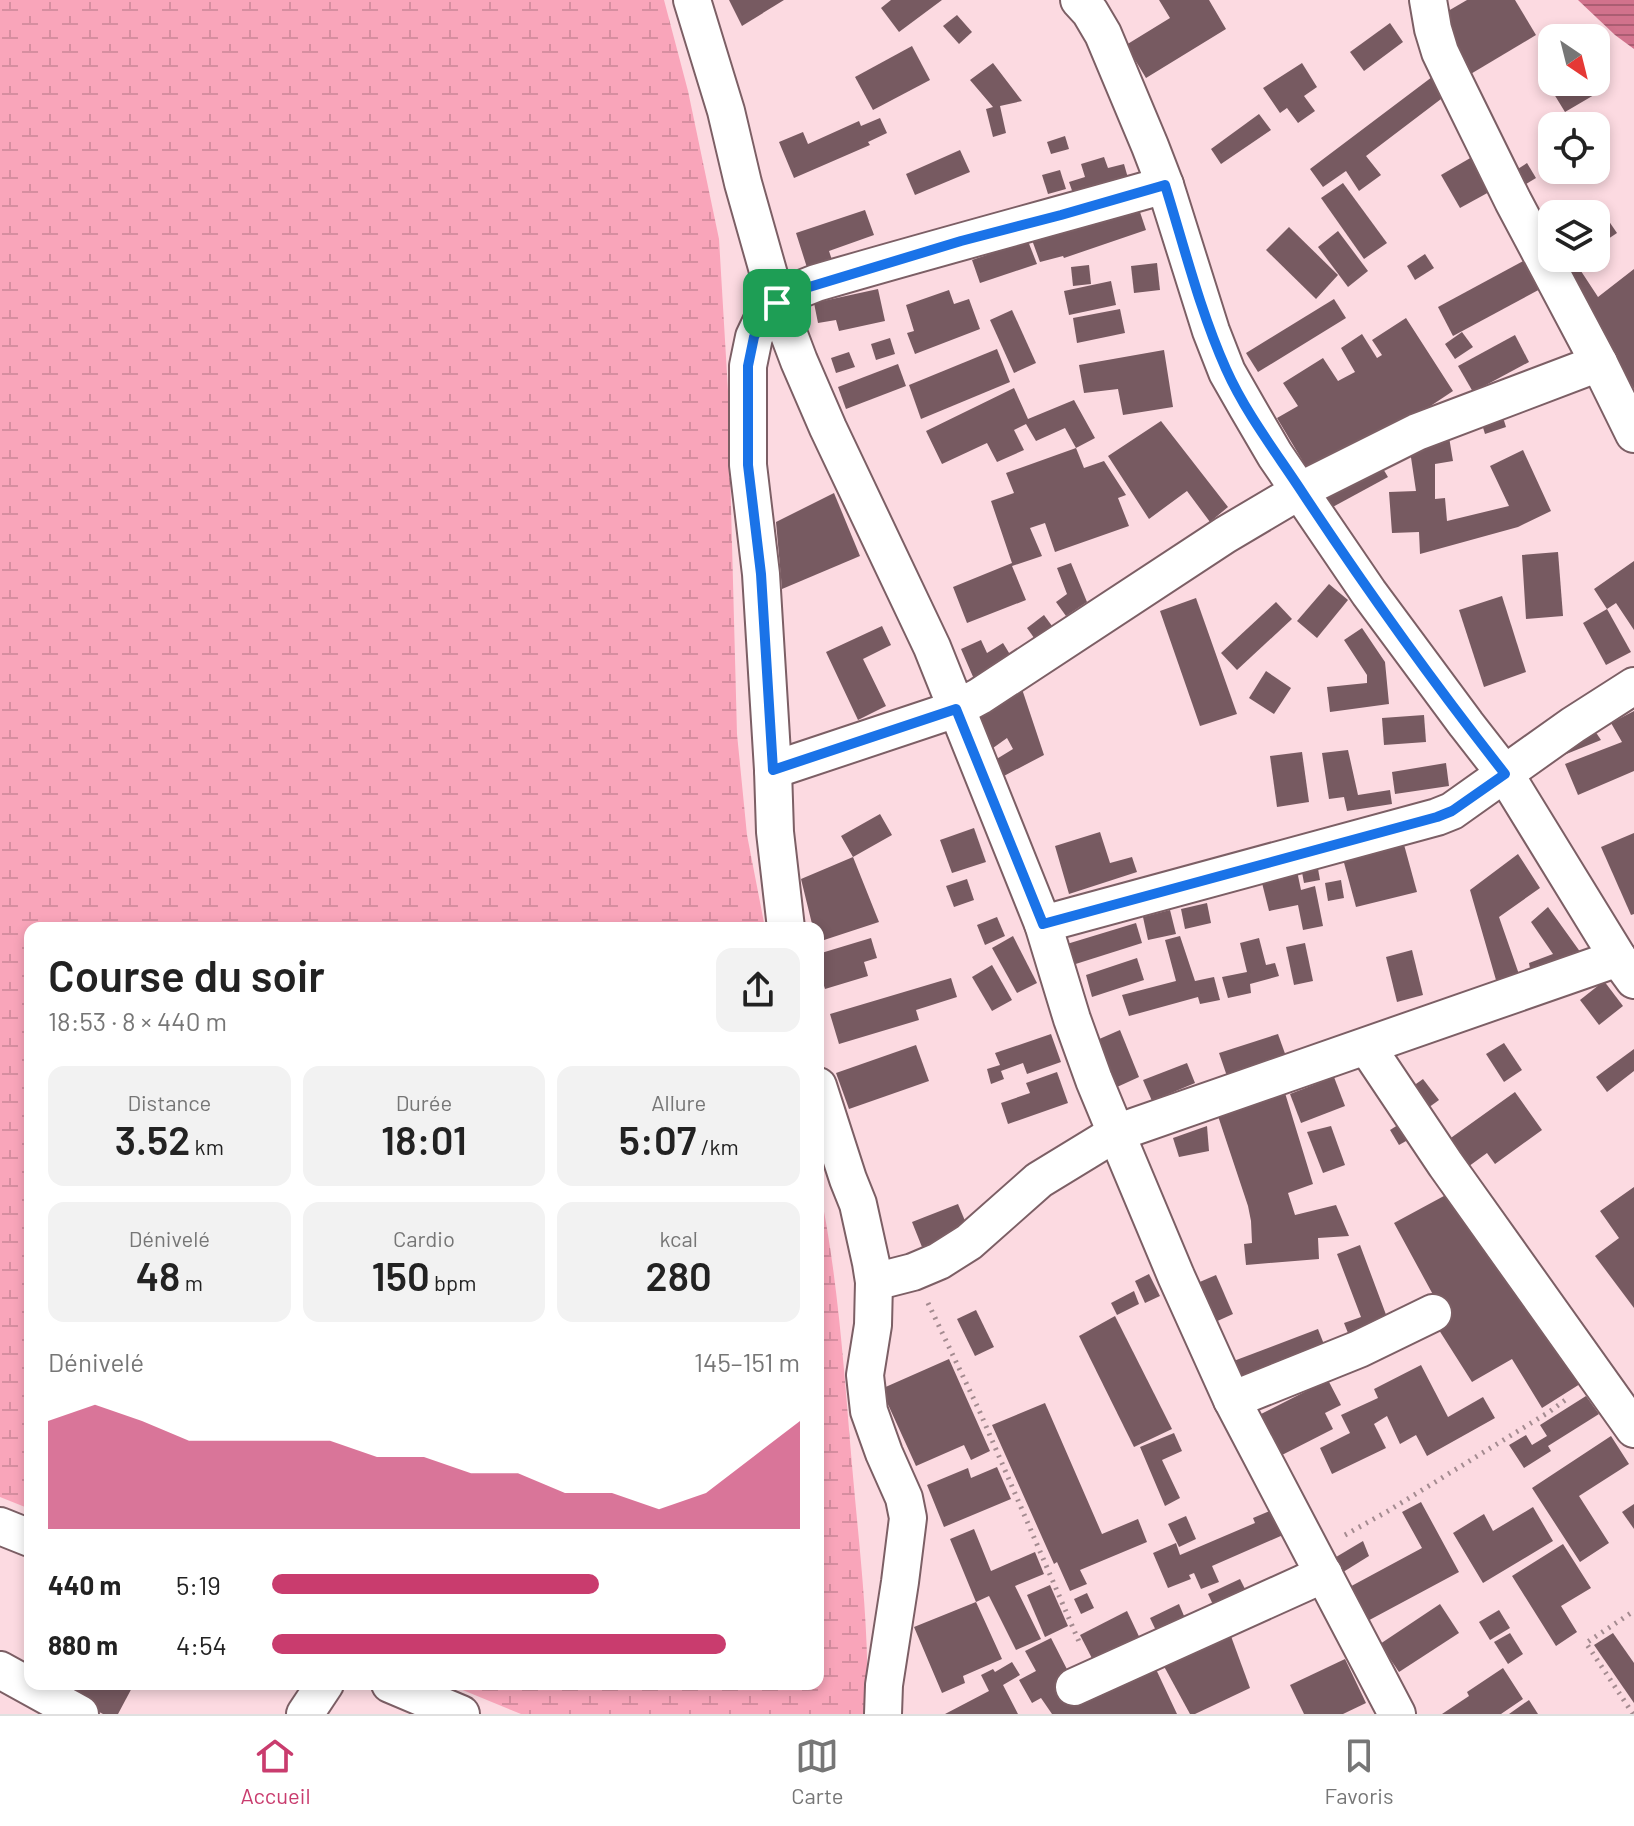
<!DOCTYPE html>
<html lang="fr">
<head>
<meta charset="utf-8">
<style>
	:root { --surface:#fff; --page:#f2f2f2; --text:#222; --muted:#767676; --line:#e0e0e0; --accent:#c93c6e }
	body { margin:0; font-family:Barlow,sans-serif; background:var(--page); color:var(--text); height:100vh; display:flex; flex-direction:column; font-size:30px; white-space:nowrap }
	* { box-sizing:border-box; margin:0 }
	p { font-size:26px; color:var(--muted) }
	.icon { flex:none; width:44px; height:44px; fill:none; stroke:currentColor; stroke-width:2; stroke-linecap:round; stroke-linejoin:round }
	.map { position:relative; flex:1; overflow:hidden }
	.panel { position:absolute; left:24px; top:922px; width:800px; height:768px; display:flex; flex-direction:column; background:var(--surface); border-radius:16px; box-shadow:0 4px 12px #0003 }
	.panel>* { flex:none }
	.needle { width:52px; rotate:145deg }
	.buttons { position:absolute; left:1538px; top:24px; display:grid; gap:16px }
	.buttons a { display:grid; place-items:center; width:72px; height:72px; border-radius:16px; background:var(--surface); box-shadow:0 4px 12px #0003; font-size:40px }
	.pin { position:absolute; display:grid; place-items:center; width:68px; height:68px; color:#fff; margin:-34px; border-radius:16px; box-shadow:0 4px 12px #0006 }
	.round { display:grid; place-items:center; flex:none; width:84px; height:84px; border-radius:16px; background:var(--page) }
	.summary { display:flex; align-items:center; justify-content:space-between; height:136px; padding:0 24px }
	h1 { font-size:44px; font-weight:600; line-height:60px }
	.stats { display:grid; grid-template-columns:repeat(3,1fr); gap:12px; height:136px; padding:8px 24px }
	.stats div { display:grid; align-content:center; border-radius:16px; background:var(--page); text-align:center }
	.stats b { font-size:40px; font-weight:600 }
	.stats small { font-size:22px; font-weight:400 }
	.stats p { font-size:22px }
	.chart { height:224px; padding:16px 24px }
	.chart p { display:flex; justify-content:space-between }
	.chart svg { width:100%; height:144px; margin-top:8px; fill:var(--accent); opacity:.7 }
	ul { padding:0 24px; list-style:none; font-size:26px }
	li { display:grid; grid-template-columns:128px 96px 1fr; align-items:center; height:60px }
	li i { height:20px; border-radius:10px; background:var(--accent) }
	.menu { display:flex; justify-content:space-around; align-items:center; height:112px; border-top:2px solid var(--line); background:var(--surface); font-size:22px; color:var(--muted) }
	.menu a { display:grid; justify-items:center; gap:4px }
	.menu .current { color:var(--accent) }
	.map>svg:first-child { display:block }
	.wetland { fill:url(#wetland-marsh) }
	.water { fill:url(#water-rules) }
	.building { fill:#775a61 }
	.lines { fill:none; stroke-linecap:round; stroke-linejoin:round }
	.minor-casing { stroke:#7c5f65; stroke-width:40 }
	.path { stroke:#a48b90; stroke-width:5; stroke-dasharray:2 6; stroke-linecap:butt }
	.minor { stroke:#fff; stroke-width:36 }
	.route-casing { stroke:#fff; stroke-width:16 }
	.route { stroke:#1a73e8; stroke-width:10 }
</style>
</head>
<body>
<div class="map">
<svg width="1634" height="1714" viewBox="0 0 1634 1714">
	<defs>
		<pattern id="wetland-marsh" width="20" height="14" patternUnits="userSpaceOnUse" patternTransform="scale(2)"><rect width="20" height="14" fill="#f9a5ba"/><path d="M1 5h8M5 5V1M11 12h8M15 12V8" fill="none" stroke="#d68ea0"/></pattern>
		<pattern id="water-rules" width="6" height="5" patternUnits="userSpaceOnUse" patternTransform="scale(2)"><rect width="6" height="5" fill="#d1728c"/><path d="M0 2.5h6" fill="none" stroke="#aa5d72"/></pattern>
	</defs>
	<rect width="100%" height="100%" fill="#fcdae1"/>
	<g class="wetland">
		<path d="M0,0H664L688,91L719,239L728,391L737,734L747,835L765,928H30V1509L0,1497Z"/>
		<path d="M818,1181C838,1274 844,1371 852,1465C859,1547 870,1631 867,1714H521L448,1684H818Z"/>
	</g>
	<path class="water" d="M1578,0H1634V49L1615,35Z"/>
	<g class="building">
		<path d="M729,0H784L742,26Z"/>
		<path d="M891,0H942L899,32L881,8Z"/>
		<path d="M1159,0H1209L1226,29L1146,78L1126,45L1170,18Z"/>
		<path d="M1467,0H1515L1536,35L1469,75L1436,18Z"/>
		<path d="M957,15L972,32L959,44L943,26Z"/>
		<path d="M1390,23L1403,42L1364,71L1350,52Z"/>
		<path d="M912,46L930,80L873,110L855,77Z"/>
		<path d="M1552,59V82H1586L1594,95L1565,112L1538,68Z"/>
		<path d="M993,63L1022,101L1000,106L1006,133L993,137L986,109L993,107L970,80Z"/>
		<path d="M1302,63L1317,87L1304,96L1315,111L1298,123L1287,108L1280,113L1263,88Z"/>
		<path d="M1432,77L1445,96L1366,156L1381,175L1359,191L1346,171L1323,187L1310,169Z"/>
		<path d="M1259,114L1271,130L1221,164L1211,149Z"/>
		<path d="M880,118L887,133L868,142L870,145L794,178L779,142L803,132L808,144L859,121L861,126Z"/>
		<path d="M1065,136L1069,149L1051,154L1047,142Z"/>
		<path d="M960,150L970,172L915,195L906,174Z"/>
		<path d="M1104,157L1108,168L1124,164L1130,185L1076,202L1069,182L1085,177L1081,164Z"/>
		<path d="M1472,157L1491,191L1460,208L1441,175Z"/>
		<path d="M1527,163L1536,178L1518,189L1510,174Z"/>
		<path d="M1060,170L1066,189L1048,194L1042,175Z"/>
		<path d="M1343,183L1387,243L1364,259L1321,198Z"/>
		<path d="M1138,206L1146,230L1064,258L1063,256L1040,262L1032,240Z"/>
		<path d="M865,210L874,235L829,251L835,269L810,277L796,233Z"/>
		<path d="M1604,214L1617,233L1596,247V220Z"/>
		<path d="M1289,227L1338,275L1316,299L1266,250Z"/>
		<path d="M1338,231L1368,271L1348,287L1318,247Z"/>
		<path d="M1028,241L1037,264L980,283L972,260Z"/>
		<path d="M1425,254L1434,268L1415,280L1407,266Z"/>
		<path d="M1529,258L1544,287L1453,336L1438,307Z"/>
		<path d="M1556,258H1580L1584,264L1579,268L1598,297L1634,269V389Z"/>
		<path d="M1157,263L1160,290L1134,293L1131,266Z"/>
		<path d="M1089,265L1091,284L1073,286L1071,267Z"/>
		<path d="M1111,281L1116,305L1069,315L1064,291Z"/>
		<path d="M878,289L885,321L839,331L836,320L818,323L814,303Z"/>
		<path d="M949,290L954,304L969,299L980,329L915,354L907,333L914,331L906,305Z"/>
		<path d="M1334,299L1346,318L1258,372L1246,353Z"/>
		<path d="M1120,309L1125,333L1077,343L1073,318Z"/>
		<path d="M1012,310L1036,363L1014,373L990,320Z"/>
		<path d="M1406,318L1453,391L1420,413L1311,475L1277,418L1298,406L1283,383L1323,358L1338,381L1355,372L1341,348L1362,334L1377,358L1382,355L1372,340Z"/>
		<path d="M1462,332L1473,347L1455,359L1445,344Z"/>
		<path d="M1515,335L1529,362L1473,392L1458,366Z"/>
		<path d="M890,338L895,354L876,360L871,344Z"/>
		<path d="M997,349L1010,382L921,419L909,385Z"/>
		<path d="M1164,350L1173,407L1123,415L1118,389L1084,393L1079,365Z"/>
		<path d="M849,352L855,367L836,373L831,358Z"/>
		<path d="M898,364L906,386L846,409L838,387Z"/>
		<path d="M1014,388L1028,419L1074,400L1095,438L1076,448L1084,468L1104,461L1126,495L1118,498L1129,526L1055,552L1045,523L1030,528L1042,556L1012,566L1026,600L967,623L953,587L1012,563L991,501L1014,493L1006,473L1076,448L1065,428L1036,441L1026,424L1014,430L1024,450L997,462L987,443L942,464L926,431Z"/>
		<path d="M1501,411L1506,427L1485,434L1480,418Z"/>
		<path d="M1161,421L1228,507L1210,522L1187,491L1149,519L1108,456Z"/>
		<path d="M1449,437L1453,461L1435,464V499L1445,498L1447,521L1509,506L1490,466L1523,450L1551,511L1518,527L1420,554L1419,532L1392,533L1389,492L1416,491L1409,444Z"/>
		<path d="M1379,462L1388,477L1329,509L1320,493Z"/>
		<path d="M834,493L860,556L782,589L776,522Z"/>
		<path d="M1558,552L1563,616L1526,619L1522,555Z"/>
		<path d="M1634,561V630L1616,603L1607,609L1594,589Z"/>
		<path d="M1071,563L1087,602L1066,616L1056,602L1067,594L1057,568Z"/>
		<path d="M1329,584L1348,600L1317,638L1297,621Z"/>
		<path d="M1502,596L1526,672L1484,687L1459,610Z"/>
		<path d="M1196,598L1237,714L1200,726L1160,611Z"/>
		<path d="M1276,602L1292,619L1237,670L1221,653Z"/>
		<path d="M1607,609L1631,652L1606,665L1583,623Z"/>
		<path d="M1044,615L1055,630L1037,642L1027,628Z"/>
		<path d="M882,626L891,645L863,659L886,706L858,720L826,652Z"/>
		<path d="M1362,628L1385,662L1389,704L1330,712L1327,687L1367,683V675L1344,640Z"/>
		<path d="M981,640L987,653L1003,643L1014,661L977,686L961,649Z"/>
		<path d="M1266,671L1291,688L1274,714L1249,698Z"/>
		<path d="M1022,689L1044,755L1002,777L995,760L1013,749L1007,738L993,748L980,717Z"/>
		<path d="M1634,711V771L1578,795L1565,764L1622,742L1611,723Z"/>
		<path d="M1424,715L1426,742L1384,745L1382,718Z"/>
		<path d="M1589,722L1601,740L1559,757L1552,744Z"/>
		<path d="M1348,750L1358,795L1390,790L1392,804L1347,811L1344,797L1329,799L1322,753Z"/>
		<path d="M1302,752L1309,802L1277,807L1270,756Z"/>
		<path d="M1446,763L1449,786L1395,794L1392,772Z"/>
		<path d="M880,814L892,835L853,857L879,922L818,942V928H813L801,879L853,857L841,836Z"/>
		<path d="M974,828L986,862L952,873L940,840Z"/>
		<path d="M1100,832L1110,863L1132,857L1137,872L1069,894L1055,846Z"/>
		<path d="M1634,833V914L1631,915L1601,847Z"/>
		<path d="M1403,841L1417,892L1356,907L1343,859Z"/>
		<path d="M1518,854L1540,888L1499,917L1521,980L1498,987L1470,890Z"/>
		<path d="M1317,863L1320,880L1304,883L1301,867Z"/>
		<path d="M1297,871L1301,890L1315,886L1323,926L1303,930L1298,905L1269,911L1261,879Z"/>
		<path d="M967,879L974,900L954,907L946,886Z"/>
		<path d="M1341,880L1344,898L1328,901L1325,883Z"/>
		<path d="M1207,903L1211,923L1185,929L1181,909Z"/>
		<path d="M1548,907L1586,960L1532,979L1529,963L1553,954L1531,922Z"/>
		<path d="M1170,910L1176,934L1148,940L1143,917Z"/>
		<path d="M997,917L1005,936L985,945L977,925Z"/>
		<path d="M1136,923L1142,943L1063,968L1057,947Z"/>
		<path d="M1013,936L1037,983L1017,993L992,948Z"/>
		<path d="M1180,936L1195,981L1214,977L1220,1000L1200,1004L1198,997L1129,1016L1122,995L1176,981L1165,940Z"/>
		<path d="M871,938L877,958L864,962L868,976L825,989L818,967V954Z"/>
		<path d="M1259,938L1266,965L1275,963L1279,976L1250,984L1251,993L1228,998L1222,977L1247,972L1240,943Z"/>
		<path d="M1305,943L1313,981L1294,985L1286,947Z"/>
		<path d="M1412,950L1423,995L1397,1002L1386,957Z"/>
		<path d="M1137,958L1144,980L1092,997L1086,975Z"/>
		<path d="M992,965L1012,1000L992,1011L972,977Z"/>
		<path d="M951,978L957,997L916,1010L919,1020L839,1044L830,1014Z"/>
		<path d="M1604,981L1623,1006L1599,1025L1580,1000Z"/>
		<path d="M1120,1030L1139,1077L1117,1087L1097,1040Z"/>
		<path d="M1051,1034L1061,1062L1027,1074L1023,1063L1001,1071L1004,1079L991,1084L987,1069L1000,1065L995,1053Z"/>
		<path d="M1278,1034L1288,1062L1229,1082L1219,1053Z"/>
		<path d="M1504,1043L1522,1070L1504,1082L1486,1054Z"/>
		<path d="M916,1045L929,1081L849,1109L836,1073Z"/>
		<path d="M1634,1049V1071L1607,1092L1596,1077Z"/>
		<path d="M1187,1063L1195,1083L1152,1101L1143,1080Z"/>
		<path d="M1057,1072L1068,1103L1008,1124L1001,1103L1030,1093L1026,1083Z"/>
		<path d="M1334,1077L1345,1106L1301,1123L1290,1094Z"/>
		<path d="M1423,1079L1439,1100L1421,1113L1406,1091Z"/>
		<path d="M1515,1092L1542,1130L1495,1164L1487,1153L1461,1172L1441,1145Z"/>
		<path d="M1285,1093L1313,1184L1288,1193L1295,1215L1336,1205L1349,1236L1318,1238L1319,1259L1246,1265L1244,1244L1252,1243L1251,1221L1248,1206L1218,1116Z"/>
		<path d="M1406,1120L1415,1136L1399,1145L1390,1130Z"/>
		<path d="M1207,1126L1209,1151L1179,1157L1173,1138Z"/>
		<path d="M1331,1126L1345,1165L1323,1173L1307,1132Z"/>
		<path d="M1634,1187V1308L1595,1256L1619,1238L1600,1211Z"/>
		<path d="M1455,1190L1580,1384L1542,1408L1512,1359L1472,1382L1432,1319L1443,1313L1394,1223Z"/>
		<path d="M958,1204L968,1228L922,1247L912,1222Z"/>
		<path d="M1360,1245L1391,1328L1352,1343L1344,1323L1361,1317L1337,1254Z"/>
		<path d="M1149,1274L1160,1296L1145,1303L1135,1281Z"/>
		<path d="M1216,1275L1233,1314L1213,1323L1195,1284Z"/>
		<path d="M1134,1291L1139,1304L1117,1315L1111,1303Z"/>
		<path d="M976,1310L994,1347L975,1356L957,1319Z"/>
		<path d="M1115,1316L1172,1429L1134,1447L1079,1336Z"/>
		<path d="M1318,1329L1327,1352L1239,1385L1231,1362Z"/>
		<path d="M949,1359L990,1451L971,1460L964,1445L916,1466L881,1389Z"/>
		<path d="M1421,1365L1448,1417L1483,1397L1495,1418L1427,1456L1416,1435L1400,1444L1387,1416L1374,1424L1386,1448L1332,1474L1320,1448L1350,1433L1341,1415L1378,1398L1374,1389Z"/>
		<path d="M1328,1380L1341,1405L1325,1413L1333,1429L1280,1456L1259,1415Z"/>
		<path d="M1586,1396L1599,1414L1548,1446L1551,1451L1524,1468L1509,1445L1526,1435L1532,1445L1547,1436L1540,1425Z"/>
		<path d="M1045,1403L1102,1534L1138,1519L1147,1542L1080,1570L1087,1584L1070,1591L1057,1562L1054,1564L992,1425Z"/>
		<path d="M1174,1433L1182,1451L1162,1460L1180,1498L1165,1506L1140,1447Z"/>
		<path d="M1611,1436L1629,1464L1579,1496L1609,1543L1580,1562L1532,1488Z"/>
		<path d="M997,1467L1011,1499L944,1527L927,1485L968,1468L971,1478Z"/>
		<path d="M1421,1502L1459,1572L1362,1624L1344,1590L1422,1548L1402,1512Z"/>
		<path d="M1634,1504V1529L1622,1512Z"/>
		<path d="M1533,1507L1553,1541L1483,1583L1453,1533L1484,1514L1493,1531Z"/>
		<path d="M1272,1510L1283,1535L1212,1566L1219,1582L1201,1589L1194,1573L1189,1575L1191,1579L1168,1588L1153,1553L1176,1543L1180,1555L1255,1523L1253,1518Z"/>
		<path d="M1186,1516L1196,1539L1179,1547L1168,1524Z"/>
		<path d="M974,1529L991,1571L1035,1552L1044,1574L1015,1586L1041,1639L1016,1650L989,1596L976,1602L950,1539Z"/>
		<path d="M1363,1541L1369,1556L1340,1574L1331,1560Z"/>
		<path d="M1563,1544L1591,1588L1561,1606L1577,1632L1556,1646L1512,1576Z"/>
		<path d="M1240,1579L1248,1595L1216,1611L1208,1594Z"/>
		<path d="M1050,1585L1068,1626L1045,1637L1027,1595Z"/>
		<path d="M1087,1593L1094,1608L1081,1614L1074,1599Z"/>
		<path d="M976,1602L1002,1659L963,1676L965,1683L942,1693L914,1627Z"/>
		<path d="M1179,1604L1187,1623L1160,1639L1150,1618Z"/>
		<path d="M1440,1604L1459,1633L1399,1672L1380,1644Z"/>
		<path d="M1499,1610L1510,1628L1490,1640L1479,1622Z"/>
		<path d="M1127,1611L1144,1647L1098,1670L1080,1635Z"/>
		<path d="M1228,1628L1250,1688L1195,1714H1190L1160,1659Z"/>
		<path d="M1510,1633L1523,1654L1508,1664L1494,1642Z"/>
		<path d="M1613,1633L1634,1663V1703L1594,1645Z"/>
		<path d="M1051,1638L1073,1681L1059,1689L1068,1705L1154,1665L1177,1714H1052L1041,1698L1032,1703L1019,1680L1036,1671L1025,1651Z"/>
		<path d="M1345,1659L1366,1703L1343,1714H1304L1290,1685Z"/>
		<path d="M1012,1662L1020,1675L1003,1685L1018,1714H945L989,1691L981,1675L993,1669L995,1672Z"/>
		<path d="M1503,1668L1523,1699L1501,1714H1442L1469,1696L1467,1692Z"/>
		<path d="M47,1684H134L118,1714H103Z"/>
		<path d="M1529,1700L1538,1714H1509Z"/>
	</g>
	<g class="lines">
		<g class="minor-casing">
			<g id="minor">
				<path d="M692,0L726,111L743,183L777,303L799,361L828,428L932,647L1043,924L1072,1019L1094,1080L1116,1133L1176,1276L1232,1400L1397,1714"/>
				<path d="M1079,0L1090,12L1103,34L1150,146L1165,185L1211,331L1227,372L1247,407L1275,455L1369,593L1466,724L1505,774L1618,958L1634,980"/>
				<path d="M1428,0L1433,29L1440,52L1452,77L1513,201L1599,363L1634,434"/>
				<path d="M773,770L956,709L980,696L1225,535L1301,490L1417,432L1599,363"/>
				<path d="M1043,924L1437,817L1452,811L1573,725L1634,686"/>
				<path d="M786,928L775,832L773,770L761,574L748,465V366L754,337L765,314L777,303L796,291L816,283C932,249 1049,218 1165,185"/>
				<path d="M1367,1047L1446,1165L1634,1429"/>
				<path d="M818,1086L848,1179L858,1204L871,1263L874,1282L873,1325L865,1375L869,1411L884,1453L904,1498L908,1518L900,1582L884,1685L883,1714"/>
				<path d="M874,1282L913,1272L939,1261L969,1242L1039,1180L1116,1133L1618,958"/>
				<path d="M1232,1400L1359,1349L1433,1313"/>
				<path d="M0,1526L30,1538"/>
				<path d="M0,1670L80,1714"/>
				<path d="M390,1684L461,1714"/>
				<path d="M1074,1687L1324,1574"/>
				<path d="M305,1714L325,1684"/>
			</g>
		</g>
		<g class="path">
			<path d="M928,1303L979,1410L1080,1644"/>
			<path d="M1345,1535L1388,1511L1549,1412L1568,1398"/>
			<path d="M1633,1714L1586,1643L1634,1611"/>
		</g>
		<use href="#minor" class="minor"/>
	</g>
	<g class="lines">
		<g class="route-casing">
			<path id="route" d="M1165,185C1184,246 1200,311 1226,369C1247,416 1279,456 1306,498C1369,593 1435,685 1505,774L1452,811L1437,817L1043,924L956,709L773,770L761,574L748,465V366L754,337L765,314L777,303L796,291L961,241L1061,215Z"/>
		</g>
		<use href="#route" class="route"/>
	</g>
</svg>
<div class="buttons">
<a><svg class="needle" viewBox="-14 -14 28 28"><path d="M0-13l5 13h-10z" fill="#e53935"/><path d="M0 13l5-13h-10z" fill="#767676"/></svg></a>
<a><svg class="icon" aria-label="locate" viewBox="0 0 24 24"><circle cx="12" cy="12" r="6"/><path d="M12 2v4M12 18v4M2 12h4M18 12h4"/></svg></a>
<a><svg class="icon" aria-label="layers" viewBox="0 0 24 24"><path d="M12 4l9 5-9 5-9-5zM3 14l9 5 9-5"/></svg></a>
</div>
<div class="pin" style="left:777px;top:303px;background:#1e9e55"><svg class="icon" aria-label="arrive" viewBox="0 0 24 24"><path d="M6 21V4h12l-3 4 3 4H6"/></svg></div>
<section class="panel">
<div class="summary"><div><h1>Course du soir</h1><p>18:53 · 8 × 440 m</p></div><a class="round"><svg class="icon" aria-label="share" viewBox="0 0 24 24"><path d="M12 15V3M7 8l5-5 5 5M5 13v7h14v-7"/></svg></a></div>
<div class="stats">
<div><p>Distance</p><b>3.52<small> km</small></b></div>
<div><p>Durée</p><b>18:01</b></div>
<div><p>Allure</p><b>5:07<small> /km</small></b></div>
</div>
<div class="stats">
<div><p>Dénivelé</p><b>48<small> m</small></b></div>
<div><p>Cardio</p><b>150<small> bpm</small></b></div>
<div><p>kcal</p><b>280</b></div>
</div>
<div class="chart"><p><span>Dénivelé</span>145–151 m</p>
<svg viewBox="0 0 160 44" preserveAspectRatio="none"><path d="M0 44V11L10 6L20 11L30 17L40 17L50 17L60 17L70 22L80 22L90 27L100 27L110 33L120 33L130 38L140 33L150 22L160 11V44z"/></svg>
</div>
<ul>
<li><b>440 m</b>5:19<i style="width:62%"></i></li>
<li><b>880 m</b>4:54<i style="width:86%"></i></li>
</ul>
</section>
</div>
<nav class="menu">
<a class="current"><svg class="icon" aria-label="home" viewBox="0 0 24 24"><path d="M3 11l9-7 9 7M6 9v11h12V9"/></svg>Accueil</a>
<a><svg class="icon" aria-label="map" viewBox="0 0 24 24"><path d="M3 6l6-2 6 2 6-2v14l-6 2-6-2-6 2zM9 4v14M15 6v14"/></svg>Carte</a>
<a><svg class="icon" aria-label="saved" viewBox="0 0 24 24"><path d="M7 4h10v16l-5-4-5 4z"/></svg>Favoris</a>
</nav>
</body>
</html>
